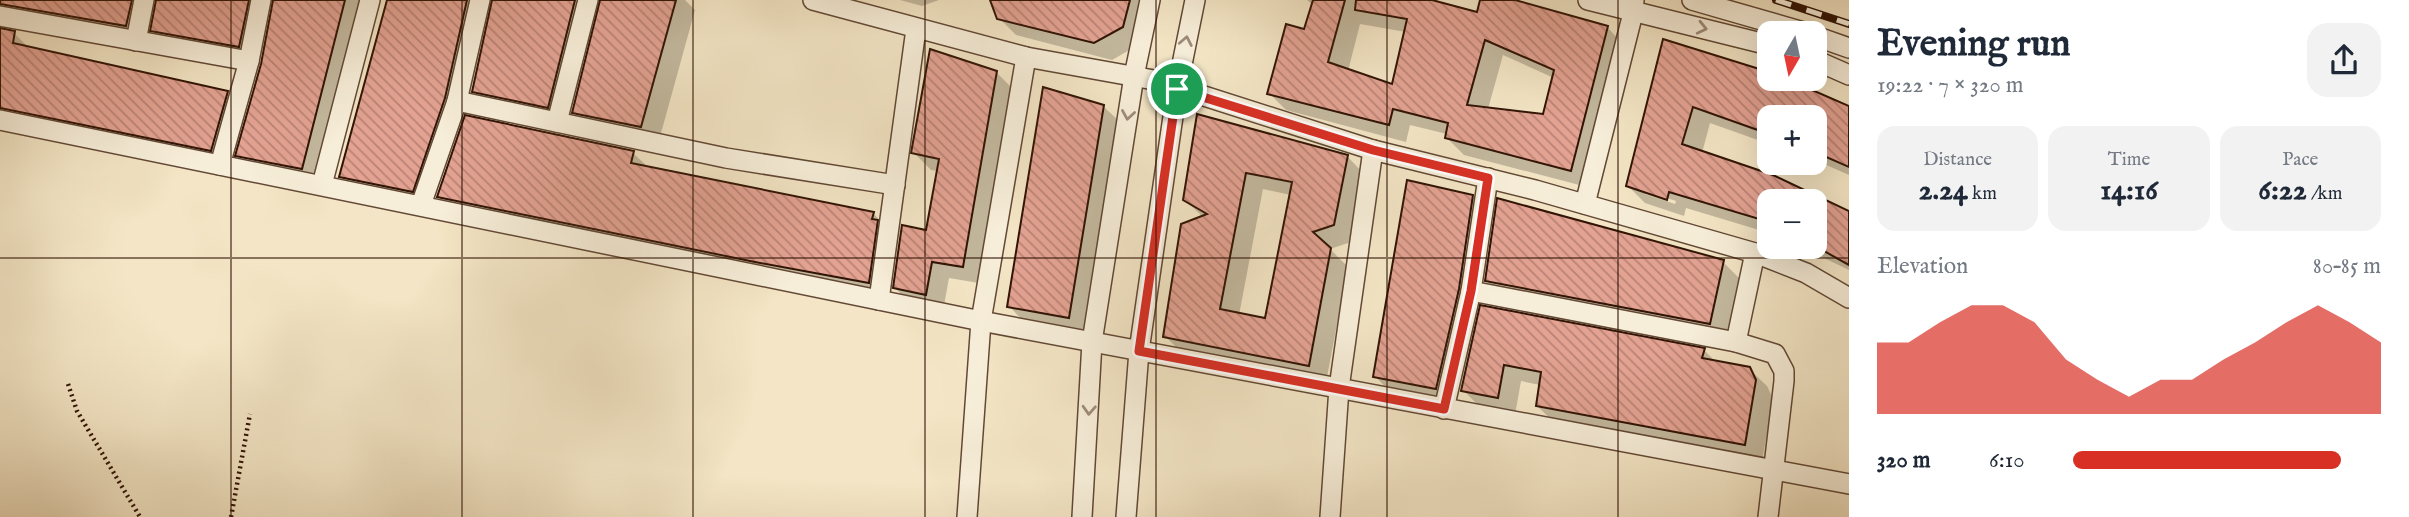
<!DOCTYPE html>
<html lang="en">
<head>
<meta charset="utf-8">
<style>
	:root { --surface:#fff; --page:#f2f2f3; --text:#1f2937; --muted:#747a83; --accent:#d93025 }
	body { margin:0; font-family:"IM FELL English",serif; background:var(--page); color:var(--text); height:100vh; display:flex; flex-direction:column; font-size:26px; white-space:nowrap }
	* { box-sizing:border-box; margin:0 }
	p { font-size:23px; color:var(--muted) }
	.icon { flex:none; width:38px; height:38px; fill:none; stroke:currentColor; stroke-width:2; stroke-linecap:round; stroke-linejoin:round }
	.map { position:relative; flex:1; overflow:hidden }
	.sheet { display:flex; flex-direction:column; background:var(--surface); width:560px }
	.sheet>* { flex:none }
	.needle { width:46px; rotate:189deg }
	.fabs { position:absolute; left:1757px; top:21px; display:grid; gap:14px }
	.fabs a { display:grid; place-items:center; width:70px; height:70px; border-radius:14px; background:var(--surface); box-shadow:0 7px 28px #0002; font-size:35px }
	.pin { position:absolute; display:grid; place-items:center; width:60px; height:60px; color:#fff; margin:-30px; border:4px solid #fff; border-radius:50%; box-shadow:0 2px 7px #0007 }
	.round { display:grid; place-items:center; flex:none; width:74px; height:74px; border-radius:21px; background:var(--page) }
	.summary { display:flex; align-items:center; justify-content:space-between; height:119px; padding:0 28px }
	h1 { font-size:38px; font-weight:700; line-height:52px }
	.stats { display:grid; grid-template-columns:repeat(3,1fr); gap:10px; height:119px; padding:7px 28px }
	.stats div { display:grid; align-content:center; border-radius:18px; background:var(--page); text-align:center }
	.stats b { font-size:30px; font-weight:700 }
	.stats small { font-size:19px; font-weight:400 }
	.stats p { font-size:19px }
	.chart { height:196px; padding:14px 28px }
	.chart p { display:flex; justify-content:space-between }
	.chart svg { width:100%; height:126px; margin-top:7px; fill:var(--accent); opacity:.7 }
	ul { padding:0 28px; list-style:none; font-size:23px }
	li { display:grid; grid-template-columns:112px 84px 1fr; align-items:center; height:52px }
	li i { height:18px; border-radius:9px; background:var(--accent) }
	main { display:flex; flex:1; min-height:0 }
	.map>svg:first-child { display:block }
	.shadow { fill:#0003; fill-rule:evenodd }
	.building { fill:url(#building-back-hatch); stroke:#311405; stroke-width:2; fill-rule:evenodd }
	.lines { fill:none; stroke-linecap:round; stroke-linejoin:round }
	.street-casing { stroke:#624835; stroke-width:22 }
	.path { stroke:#311405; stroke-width:4.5; stroke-dasharray:2 3.5; stroke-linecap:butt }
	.street { stroke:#f7eed9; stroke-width:19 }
	.rail-casing { stroke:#311405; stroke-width:8 }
	.rail { stroke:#f7eed9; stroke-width:5; stroke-dasharray:16; stroke-linecap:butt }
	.oneway { stroke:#9e8c7a }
	.route-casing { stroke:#fff; stroke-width:14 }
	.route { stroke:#d93025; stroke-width:9 }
	.grid { fill:none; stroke:#311405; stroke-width:2; stroke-opacity:0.55 }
</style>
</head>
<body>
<main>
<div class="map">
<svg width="1849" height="517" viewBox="0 0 1849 517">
	<defs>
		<pattern id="building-back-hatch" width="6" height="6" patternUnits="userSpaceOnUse" patternTransform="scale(1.75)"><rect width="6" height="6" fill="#e3a292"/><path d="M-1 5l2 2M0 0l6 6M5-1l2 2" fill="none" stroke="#b98375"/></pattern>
	</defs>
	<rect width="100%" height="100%" fill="#f3e5c5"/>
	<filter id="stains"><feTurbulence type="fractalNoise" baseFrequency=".00286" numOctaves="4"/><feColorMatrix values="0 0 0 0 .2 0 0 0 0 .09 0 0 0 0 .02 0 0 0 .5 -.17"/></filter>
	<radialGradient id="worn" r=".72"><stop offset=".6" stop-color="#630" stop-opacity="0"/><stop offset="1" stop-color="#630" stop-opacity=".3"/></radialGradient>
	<g class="shadow">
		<path d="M0,0H366L319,186L254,172L237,155L262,65L274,7L269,8L266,15L256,63L170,47L152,30L156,8L151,10L143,43L13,21L5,31L14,33L30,49L227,93L244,110L228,167L0,129Z"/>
		<path d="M388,0H685L695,10L658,144L591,129L574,112L601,7L597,8L593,15L565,124L491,108L474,91L493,6L489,8L485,15L430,208L358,194L341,176Z"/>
		<path d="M900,0H939L922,6Z"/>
		<path d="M992,0H1151L1140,44L1112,60L1016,35L999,18Z"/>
		<path d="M1307,0H1438L1437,3L1478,15L1482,0H1509L1607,27L1624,45L1587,187L1464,155L1447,138V134L1410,125L1406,142L1286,110L1269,93L1306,31L1313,5ZM1360,24L1406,32L1393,86L1348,71ZM1503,55L1554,78L1544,116L1488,109Z"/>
		<path d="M1665,41L1769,74V79H1782L1849,108V175L1815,160V117H1769V144L1710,123L1702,153L1849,213V270L1801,247H1815V201H1769V233L1686,208L1684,216L1645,203L1628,186ZM1645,191L1676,201L1675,204L1645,194Z"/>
		<path d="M996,72L1014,90L979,283L949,278L943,311L912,305L895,288L927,233L938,171L931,170L913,152Z"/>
		<path d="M1103,106L1121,123L1086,334L1026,324L1009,306Z"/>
		<path d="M1198,117L1347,156L1364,174L1351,242L1330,249L1348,267L1326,382L1182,353L1165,336L1204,218L1185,200ZM1263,189L1291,195L1266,320L1239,315Z"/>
		<path d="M633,153L649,168L873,213L890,231L886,299L456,214L439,197Z"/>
		<path d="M1472,196L1490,213L1453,405L1392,394L1375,376Z"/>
		<path d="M1723,262L1740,279L1727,341L1504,298L1487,281Z"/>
		<path d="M1482,307L1704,350L1716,362L1749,369L1767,386L1773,399L1762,461L1555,423L1537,406L1540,385L1521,381L1515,415L1480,407L1463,390Z"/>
	</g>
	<g class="building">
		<path d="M0,0H132L126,26L0,4Z"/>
		<path d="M156,0H249L239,47L150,31Z"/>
		<path d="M273,0H345L302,169L235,156L261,64Z"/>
		<path d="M387,0H467L445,98L413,192L339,177Z"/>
		<path d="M492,0H575L548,108L472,92Z"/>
		<path d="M600,0H676L641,127L572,113Z"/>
		<path d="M990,0H1130L1123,27L1094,43L997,19Z"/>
		<path d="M1313,0H1345L1328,62L1392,84L1407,19L1355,10L1356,0H1432L1477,12L1480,0H1515L1608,26L1571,171L1445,138L1448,123L1393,109L1389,125L1267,94L1286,24L1304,29ZM1485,40L1554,70L1543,114L1467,105Z"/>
		<path d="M0,28L15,31L13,43L228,91L211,151L0,108Z"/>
		<path d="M1663,39L1769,72V79H1787L1849,106V167L1815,152V117H1769V134L1693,107L1682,144L1773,175L1849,211V265L1815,246V201H1769V222L1669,192L1667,200L1626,186Z"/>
		<path d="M930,49L997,71L963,267L932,262L926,295L893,288L902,225L926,230L939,159L911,153Z"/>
		<path d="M1043,87L1104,105L1069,318L1007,307Z"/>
		<path d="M1197,114L1348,155L1334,225L1313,232L1331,248L1309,366L1163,337L1181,224L1207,214L1183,200ZM1246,173L1292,182L1265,318L1220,309Z"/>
		<path d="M465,115L634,151L631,163L874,212L872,219L878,220L869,283L755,262L437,197Z"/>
		<path d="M1407,180L1473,195L1459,289L1436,389L1373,377Z"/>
		<path d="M1497,198L1724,260L1710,324L1485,281Z"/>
		<path d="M1480,305L1705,348L1702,358L1750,367L1756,380L1745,445L1536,406L1541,372L1504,365L1498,398L1461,391Z"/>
	</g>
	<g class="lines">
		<g class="street-casing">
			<g id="street">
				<path d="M813,0L1026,57L1154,80L1373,150L1535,190L1755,253L1806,273L1849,298"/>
				<path d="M1588,0L1769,45"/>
				<path d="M1692,0L1807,33"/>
				<path d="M0,16L249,61"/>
				<path d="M1815,36L1849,48"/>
				<path d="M136,41L144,0"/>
				<path d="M1815,60L1849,75"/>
				<path d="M457,101L726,158L895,185"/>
				<path d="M0,120L981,321L1849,484"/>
				<path d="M557,122L588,0"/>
				<path d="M220,165L249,61L261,0"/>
				<path d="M322,185L370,0"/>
				<path d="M1585,204L1633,13L1634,0"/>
				<path d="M421,205L457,101L480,0"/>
				<path d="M1471,291L1736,342L1775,354L1784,371V381L1768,517"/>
				<path d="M879,300L916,29"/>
				<path d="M1736,342L1755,253"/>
				<path d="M1444,409L1471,291L1488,178"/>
				<path d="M967,517L981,321L1026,57"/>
				<path d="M1082,517L1092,342L1134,76L1150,0"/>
				<path d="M1126,517L1139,351L1177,89L1195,0"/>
				<path d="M1330,517L1339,388L1373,150"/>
			</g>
		</g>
		<g class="path">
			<path d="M68,384L77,411L140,517"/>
			<path d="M231,517L250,414"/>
		</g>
		<use href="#street" class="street"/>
		<g class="rail-casing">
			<path id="rail" d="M1776,0L1849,24"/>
		</g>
		<use href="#rail" class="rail"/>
	</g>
	<defs><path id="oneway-chevron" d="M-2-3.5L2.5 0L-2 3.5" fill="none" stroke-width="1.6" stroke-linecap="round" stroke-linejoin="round" transform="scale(1.75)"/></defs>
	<g class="oneway">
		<use href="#oneway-chevron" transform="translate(1702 28) rotate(13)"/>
		<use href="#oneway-chevron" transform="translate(1186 41) rotate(-79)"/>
		<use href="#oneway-chevron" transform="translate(1128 115) rotate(99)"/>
		<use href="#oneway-chevron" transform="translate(1089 410) rotate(93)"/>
	</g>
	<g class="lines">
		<g class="route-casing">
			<path id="route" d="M1177,89L1373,150L1488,178L1471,291L1444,409L1139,351Z"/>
		</g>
		<use href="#route" class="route"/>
	</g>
	<path class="grid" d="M231,0V517M462,0V517M693,0V517M925,0V517M1156,0V517M1387,0V517M1618,0V517M0,258H1849"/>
	<rect width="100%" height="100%" filter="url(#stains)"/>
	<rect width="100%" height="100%" fill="url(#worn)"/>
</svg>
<div class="fabs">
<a><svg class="needle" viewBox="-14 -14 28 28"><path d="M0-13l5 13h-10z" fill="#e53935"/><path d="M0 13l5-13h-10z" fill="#747a83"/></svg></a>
<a>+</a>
<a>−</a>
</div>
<div class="pin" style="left:1177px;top:89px;background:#1e9e55"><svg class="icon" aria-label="arrive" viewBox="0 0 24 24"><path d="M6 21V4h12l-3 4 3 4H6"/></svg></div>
</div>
<section class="sheet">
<div class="summary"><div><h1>Evening run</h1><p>19:22 · 7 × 320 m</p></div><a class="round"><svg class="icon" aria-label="share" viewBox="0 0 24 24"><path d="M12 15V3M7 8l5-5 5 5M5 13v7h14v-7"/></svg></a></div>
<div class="stats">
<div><p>Distance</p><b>2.24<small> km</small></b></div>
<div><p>Time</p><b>14:16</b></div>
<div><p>Pace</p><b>6:22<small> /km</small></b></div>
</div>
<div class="chart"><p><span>Elevation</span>80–85 m</p>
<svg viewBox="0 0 160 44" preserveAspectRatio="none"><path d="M0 44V19L10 19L20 12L30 6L40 6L50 12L60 25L70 32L80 38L90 32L100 32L110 25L120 19L130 12L140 6L150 12L160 19V44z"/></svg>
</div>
<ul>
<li><b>320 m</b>6:10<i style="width:87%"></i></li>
</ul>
</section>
</main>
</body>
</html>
